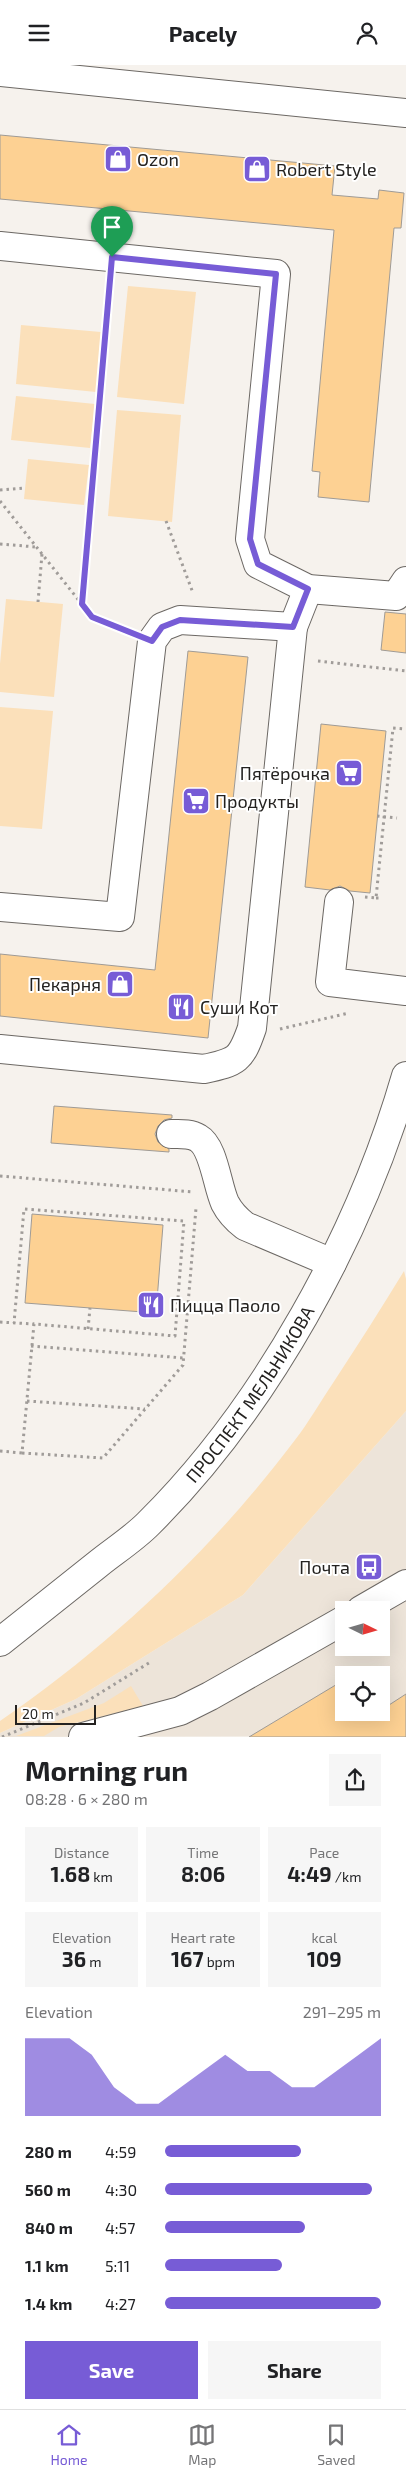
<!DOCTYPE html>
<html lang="en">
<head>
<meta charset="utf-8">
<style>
	:root { --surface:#fff; --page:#f6f6f6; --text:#202124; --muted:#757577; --line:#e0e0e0; --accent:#775cd6 }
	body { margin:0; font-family:"Exo 2",sans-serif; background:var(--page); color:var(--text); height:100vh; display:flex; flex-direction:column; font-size:19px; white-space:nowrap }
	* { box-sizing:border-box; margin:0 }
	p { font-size:16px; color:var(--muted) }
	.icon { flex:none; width:28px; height:28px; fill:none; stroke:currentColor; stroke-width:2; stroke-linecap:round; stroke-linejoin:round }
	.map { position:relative; height:1672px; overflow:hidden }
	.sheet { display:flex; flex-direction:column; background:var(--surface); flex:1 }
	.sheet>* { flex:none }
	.needle { width:32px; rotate:95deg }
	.tools { position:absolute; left:335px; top:1536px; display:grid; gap:10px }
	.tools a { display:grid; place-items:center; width:55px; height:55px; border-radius:0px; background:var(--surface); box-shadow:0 5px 20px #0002; font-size:25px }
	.scale { position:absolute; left:15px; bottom:12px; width:81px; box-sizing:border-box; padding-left:5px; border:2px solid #242220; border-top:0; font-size:14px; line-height:18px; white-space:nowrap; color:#242220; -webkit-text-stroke:4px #fff; paint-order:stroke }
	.pin { position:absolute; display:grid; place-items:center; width:42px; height:42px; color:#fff; margin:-51px -21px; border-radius:50% 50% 50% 0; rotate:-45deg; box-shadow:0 0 5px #0007 }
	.pin .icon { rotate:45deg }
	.round { display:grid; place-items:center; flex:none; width:52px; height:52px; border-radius:0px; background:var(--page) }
	.overview { display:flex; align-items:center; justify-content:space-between; height:85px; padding:0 25px }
	h1 { font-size:28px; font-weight:700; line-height:38px }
	.metrics { display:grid; grid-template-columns:repeat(3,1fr); gap:8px; height:85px; padding:5px 25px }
	.metrics div { display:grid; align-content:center; border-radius:0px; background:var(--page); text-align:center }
	.metrics b { font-size:21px; font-weight:700 }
	.metrics small { font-size:14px; font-weight:400 }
	.metrics p { font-size:14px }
	.chart { height:140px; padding:10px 25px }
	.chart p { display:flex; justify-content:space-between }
	.chart svg { width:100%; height:90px; margin-top:5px; fill:var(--accent); opacity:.7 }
	.button { display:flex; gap:10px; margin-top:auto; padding:10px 25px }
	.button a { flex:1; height:58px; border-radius:0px; background:var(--accent); color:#fff; font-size:20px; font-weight:700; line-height:58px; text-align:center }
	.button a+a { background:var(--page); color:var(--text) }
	ul { padding:0 25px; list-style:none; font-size:16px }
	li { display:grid; grid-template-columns:80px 60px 1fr; align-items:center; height:38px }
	li i { height:12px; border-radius:6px; background:var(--accent) }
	header { display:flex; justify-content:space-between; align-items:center; height:65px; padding:0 25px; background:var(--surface); font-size:22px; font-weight:700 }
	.tabs { display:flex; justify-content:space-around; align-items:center; height:70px; border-top:1px solid var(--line); background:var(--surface); font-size:14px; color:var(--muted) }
	.tabs a { display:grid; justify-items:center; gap:2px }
	.tabs .active { color:var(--accent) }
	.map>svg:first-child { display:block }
	.built { fill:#ede4d9; fill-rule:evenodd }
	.green { fill:#fbe0ba }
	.building { fill:#fdd193; stroke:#9f9b96 }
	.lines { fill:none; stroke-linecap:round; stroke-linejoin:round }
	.minor-casing { stroke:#6c6864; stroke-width:30 }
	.path { stroke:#a09c99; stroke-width:3; stroke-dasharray:2.5 4; stroke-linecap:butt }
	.minor { stroke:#fff; stroke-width:28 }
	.route-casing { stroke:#fff; stroke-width:10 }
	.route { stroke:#775cd6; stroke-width:6 }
	.labels { text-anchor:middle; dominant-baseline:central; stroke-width:4; stroke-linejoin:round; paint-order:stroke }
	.poi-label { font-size:18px; fill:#242220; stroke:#fff; text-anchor:start }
	.street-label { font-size:18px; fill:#242220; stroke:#fff }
</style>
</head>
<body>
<header><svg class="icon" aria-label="menu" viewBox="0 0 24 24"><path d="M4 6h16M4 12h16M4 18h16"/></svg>Pacely<svg class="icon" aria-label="person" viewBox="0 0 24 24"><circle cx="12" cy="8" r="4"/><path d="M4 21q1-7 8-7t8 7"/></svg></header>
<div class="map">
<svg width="406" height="1672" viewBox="0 0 406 1672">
	<rect width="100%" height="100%" fill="#f6f2ed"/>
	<path class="built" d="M406,1346V1671L0,1672V1668L76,1634L243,1530ZM344,1545H381V1582H344ZM344,1610H381V1648H344Z"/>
	<g class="green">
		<path d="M128,221L196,227L184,339L117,332Z"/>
		<path d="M21,260L101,267L96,327L16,319Z"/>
		<path d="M16,331L95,339L90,383L11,375Z"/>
		<path d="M117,345L181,350L172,457L108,451Z"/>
		<path d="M28,394L89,400L84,440L24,434Z"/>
		<path d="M6,534L63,539L54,632L0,627V599Z"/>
		<path d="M0,642L53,646L42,764L0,761Z"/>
		<path d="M404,1206L406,1214V1346L243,1530L76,1634L0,1668V1656C113,1578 212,1485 295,1375C309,1357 320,1337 333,1318C357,1281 381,1244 404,1206Z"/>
		<path d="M131,1621L143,1641L59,1662L44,1671H16L104,1638Z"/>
	</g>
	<g class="building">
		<path d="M0,70L335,101L332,130L378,134L379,125L404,128L401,163H394L369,437L318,432L320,407L312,406L334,165L0,134Z"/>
		<path d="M385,547L406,549V588L381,585Z"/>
		<path d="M188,586L248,592L208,973L0,951V889L155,905Z"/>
		<path d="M321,659L386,666L370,828L350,826L340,821L330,825L305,822Z"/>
		<path d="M54,1041L172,1050V1053L164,1055L158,1061L155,1069L158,1077L169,1084V1087L51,1078Z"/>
		<path d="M32,1149L163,1160L156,1248L25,1238Z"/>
		<path d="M366,1602L371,1610H352Z"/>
		<path d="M344,1615V1648H381V1627L389,1640L406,1629V1672H249Z"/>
	</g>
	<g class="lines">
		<g class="minor-casing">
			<g id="minor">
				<path d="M0,7L406,48"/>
				<path d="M0,181L276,209L250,474L258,499L308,524L396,531L406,516"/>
				<path d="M339,837L330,917L406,926"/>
				<path d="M0,842L120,852L152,576L162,562L180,555L293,562L308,524"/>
				<path d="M0,984L204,1004C237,997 241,995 252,963L293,562"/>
				<path d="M171,1069C180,1069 190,1068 198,1073C214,1082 217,1121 225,1138C230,1148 236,1154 245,1161L332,1198"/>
				<path d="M361,1545L406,1519"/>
				<path id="s1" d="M0,1577C33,1551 65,1525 98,1499C114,1486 133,1474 148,1459C266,1342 360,1170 406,1011"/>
				<path d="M83,1672L180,1646L210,1631L344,1555"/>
			</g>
		</g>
		<g class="path">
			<path d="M0,425L25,423"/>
			<path d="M0,436L92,552L128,567"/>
			<path d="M166,456L193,528"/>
			<path d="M0,479L36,482"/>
			<path d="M38,537L42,489"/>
			<path d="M82,539L110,218"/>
			<path d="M318,596L406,606"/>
			<path d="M377,751L397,753"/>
			<path d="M365,832L376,833L393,663L406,664"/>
			<path d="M376,833H381"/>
			<path d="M280,964L349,948"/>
			<path d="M0,1111L194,1127"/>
			<path d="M0,1257L34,1259"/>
			<path d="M88,1264L90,1243"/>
			<path d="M31,1281L184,1293"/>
			<path d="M27,1336L145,1344"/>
			<path d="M0,1386L22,1388L34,1259L175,1271L184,1156L24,1144L14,1258"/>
			<path d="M22,1388L103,1393L183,1300L196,1143"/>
			<path d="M2,1672L84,1638L152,1596"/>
		</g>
		<use href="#minor" class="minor"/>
	</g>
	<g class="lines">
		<g class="route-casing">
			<path id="route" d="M112,192L276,209L250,474L258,499L308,524L293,562L180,555L162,562L152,576L92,552L82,539Z"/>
		</g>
		<use href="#route" class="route"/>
	</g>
	<defs>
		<g id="shop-square" transform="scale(1.4375)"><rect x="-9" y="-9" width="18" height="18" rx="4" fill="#775cd6" stroke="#fff"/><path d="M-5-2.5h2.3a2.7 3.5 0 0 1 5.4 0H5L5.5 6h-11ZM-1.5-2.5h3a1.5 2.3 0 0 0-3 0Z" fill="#fff"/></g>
		<g id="supermarket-square" transform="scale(1.4375)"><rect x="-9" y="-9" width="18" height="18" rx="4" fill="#775cd6" stroke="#fff"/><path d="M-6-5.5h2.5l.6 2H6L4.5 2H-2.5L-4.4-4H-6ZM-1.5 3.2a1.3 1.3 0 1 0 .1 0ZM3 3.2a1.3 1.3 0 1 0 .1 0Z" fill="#fff"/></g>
		<g id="restaurant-square" transform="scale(1.4375)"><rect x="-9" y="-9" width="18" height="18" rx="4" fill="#775cd6" stroke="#fff"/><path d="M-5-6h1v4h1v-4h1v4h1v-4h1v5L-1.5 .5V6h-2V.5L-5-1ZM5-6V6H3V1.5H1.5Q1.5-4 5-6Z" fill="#fff"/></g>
		<g id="bus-square" transform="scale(1.4375)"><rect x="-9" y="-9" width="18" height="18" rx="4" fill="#775cd6" stroke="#fff"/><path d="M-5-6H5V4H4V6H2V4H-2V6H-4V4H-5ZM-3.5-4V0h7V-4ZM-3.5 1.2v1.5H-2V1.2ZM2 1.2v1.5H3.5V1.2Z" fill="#fff"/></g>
	</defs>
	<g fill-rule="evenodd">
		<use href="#shop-square" x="118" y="94"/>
		<use href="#shop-square" x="257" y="104"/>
		<use href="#supermarket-square" x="349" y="708"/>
		<use href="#supermarket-square" x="196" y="736"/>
		<use href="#shop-square" x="120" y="919"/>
		<use href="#restaurant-square" x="181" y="942"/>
		<use href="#restaurant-square" x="151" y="1240"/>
		<use href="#bus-square" x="369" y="1502"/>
	</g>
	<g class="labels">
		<g class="poi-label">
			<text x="137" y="94">Ozon</text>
			<text x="276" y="104">Robert Style</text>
			<text x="330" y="708" text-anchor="end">Пятёрочка</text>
			<text x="215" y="736">Продукты</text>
			<text x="101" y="919" text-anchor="end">Пекарня</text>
			<text x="200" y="942">Суши Кот</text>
			<text x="170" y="1240">Пицца Паоло</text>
			<text x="350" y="1502" text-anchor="end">Почта</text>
		</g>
		<g class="street-label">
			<text stroke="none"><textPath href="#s1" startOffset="355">ПРОСПЕКТ МЕЛЬНИКОВА</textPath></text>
		</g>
	</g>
</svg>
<div class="tools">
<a><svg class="needle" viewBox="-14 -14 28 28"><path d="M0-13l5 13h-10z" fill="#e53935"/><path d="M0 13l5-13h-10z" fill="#757577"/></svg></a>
<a><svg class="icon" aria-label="locate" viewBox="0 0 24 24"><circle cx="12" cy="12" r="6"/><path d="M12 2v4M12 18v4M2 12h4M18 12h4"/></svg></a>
</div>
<div class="scale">20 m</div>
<div class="pin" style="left:112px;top:192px;background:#1e9e55"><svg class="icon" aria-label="arrive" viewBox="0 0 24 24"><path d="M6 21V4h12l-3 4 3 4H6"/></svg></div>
</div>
<section class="sheet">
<div class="overview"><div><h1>Morning run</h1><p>08:28 · 6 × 280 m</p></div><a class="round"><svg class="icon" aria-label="share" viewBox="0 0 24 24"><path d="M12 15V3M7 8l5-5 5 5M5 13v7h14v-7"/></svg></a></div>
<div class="metrics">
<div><p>Distance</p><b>1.68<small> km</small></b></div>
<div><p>Time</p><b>8:06</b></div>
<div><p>Pace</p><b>4:49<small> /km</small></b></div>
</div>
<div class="metrics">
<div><p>Elevation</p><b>36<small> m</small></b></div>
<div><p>Heart rate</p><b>167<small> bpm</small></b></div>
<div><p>kcal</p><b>109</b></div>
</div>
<div class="chart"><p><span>Elevation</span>291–295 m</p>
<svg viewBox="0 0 160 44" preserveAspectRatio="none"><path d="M0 44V6L10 6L20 6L30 14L40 30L50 38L60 38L70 30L80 22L90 14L100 22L110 22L120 30L130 30L140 22L150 14L160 6V44z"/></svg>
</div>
<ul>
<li><b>280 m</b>4:59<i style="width:63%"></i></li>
<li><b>560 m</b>4:30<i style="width:96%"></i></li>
<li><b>840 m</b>4:57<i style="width:65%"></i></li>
<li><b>1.1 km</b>5:11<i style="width:54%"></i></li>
<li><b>1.4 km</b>4:27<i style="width:100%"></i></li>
</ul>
<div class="button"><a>Save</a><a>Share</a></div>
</section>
<nav class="tabs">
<a class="active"><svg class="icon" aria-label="home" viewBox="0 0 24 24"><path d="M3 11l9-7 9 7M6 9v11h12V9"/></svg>Home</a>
<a><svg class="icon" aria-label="map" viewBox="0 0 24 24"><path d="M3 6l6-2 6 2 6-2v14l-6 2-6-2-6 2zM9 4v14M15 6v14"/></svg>Map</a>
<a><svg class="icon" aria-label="saved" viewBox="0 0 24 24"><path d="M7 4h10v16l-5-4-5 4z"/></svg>Saved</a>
</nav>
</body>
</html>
